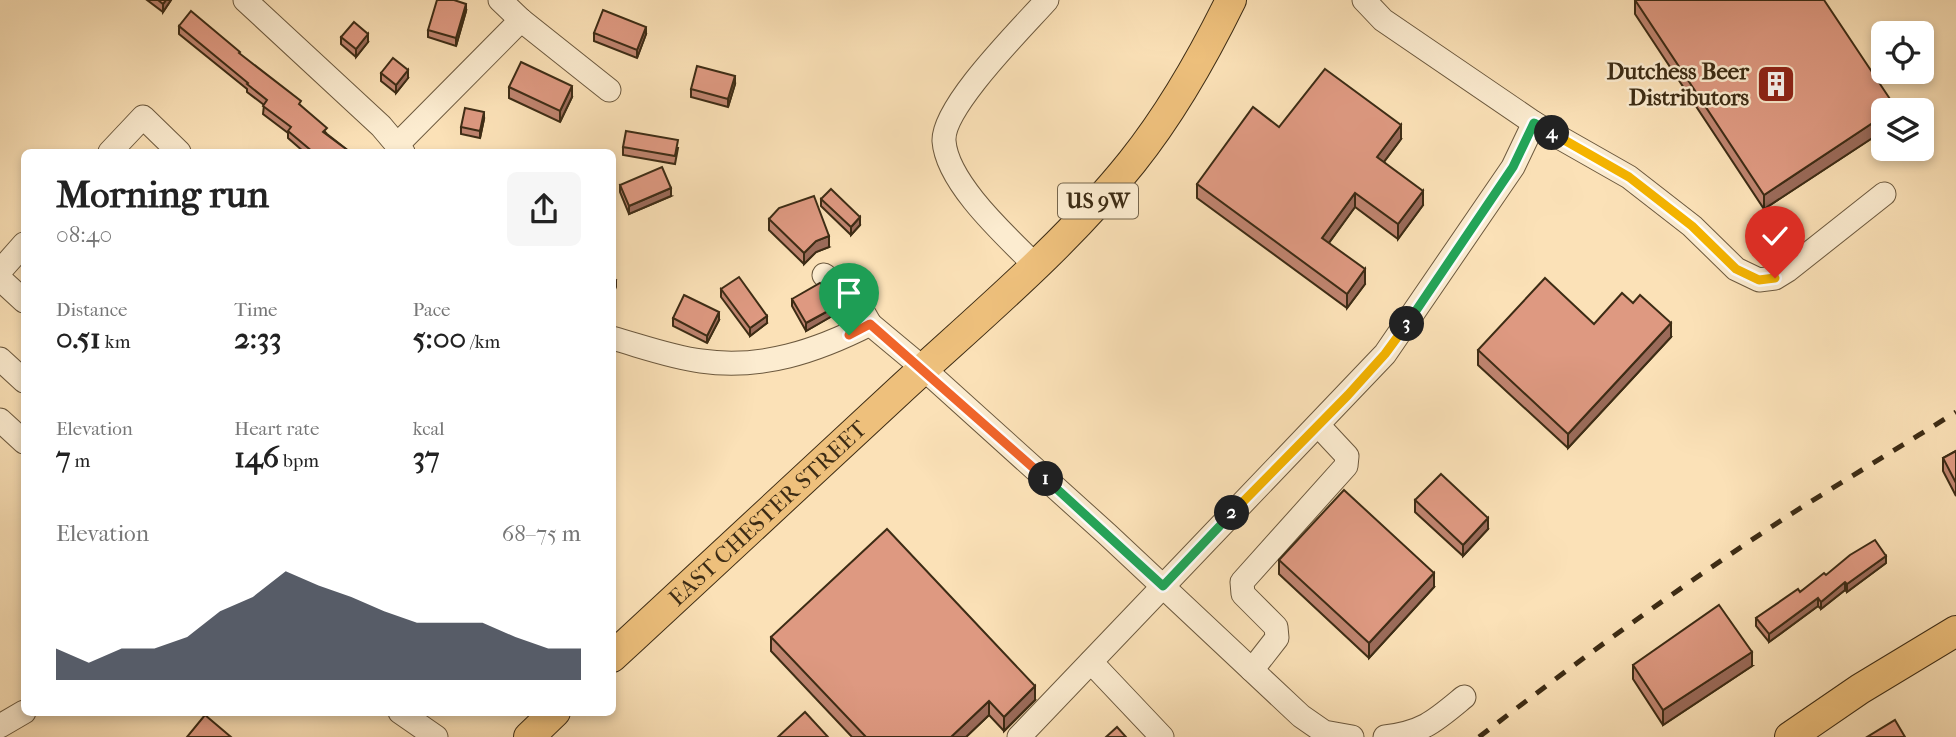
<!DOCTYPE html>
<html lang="en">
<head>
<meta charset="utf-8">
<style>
	:root { --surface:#fff; --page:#f6f6f6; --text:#222; --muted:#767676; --accent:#111827 }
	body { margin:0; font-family:"IM FELL French Canon",serif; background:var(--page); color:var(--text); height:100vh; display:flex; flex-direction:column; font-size:26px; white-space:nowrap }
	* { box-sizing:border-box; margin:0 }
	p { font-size:23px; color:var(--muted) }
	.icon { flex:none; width:38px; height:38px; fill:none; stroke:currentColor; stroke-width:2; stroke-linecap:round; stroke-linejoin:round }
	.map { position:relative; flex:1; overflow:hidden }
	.sheet { position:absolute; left:21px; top:149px; width:595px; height:567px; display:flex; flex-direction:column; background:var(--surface); border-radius:10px; box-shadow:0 4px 10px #0003 }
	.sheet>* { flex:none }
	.tools { position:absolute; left:1871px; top:21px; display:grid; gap:14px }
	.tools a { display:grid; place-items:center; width:63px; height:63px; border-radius:10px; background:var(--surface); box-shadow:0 4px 10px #0003; font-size:35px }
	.pin { position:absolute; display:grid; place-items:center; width:60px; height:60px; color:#fff; margin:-72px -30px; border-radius:50% 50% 50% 0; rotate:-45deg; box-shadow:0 0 7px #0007 }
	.pin .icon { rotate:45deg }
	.km { position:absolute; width:35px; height:35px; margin:-18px; border-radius:50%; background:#222; color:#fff; font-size:19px; line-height:35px; text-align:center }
	.round { display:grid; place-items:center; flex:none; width:74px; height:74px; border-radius:10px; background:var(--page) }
	.headline { display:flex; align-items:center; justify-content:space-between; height:119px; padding:0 35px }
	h1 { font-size:38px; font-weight:700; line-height:52px }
	.stats { display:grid; grid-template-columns:repeat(3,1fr); gap:10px; height:119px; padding:7px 35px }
	.stats div { display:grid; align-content:center }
	.stats b { font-size:30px; font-weight:700 }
	.stats small { font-size:19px; font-weight:400 }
	.stats p { font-size:19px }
	.chart { height:196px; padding:14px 35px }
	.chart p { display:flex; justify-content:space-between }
	.chart svg { width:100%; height:126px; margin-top:7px; fill:var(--accent); opacity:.7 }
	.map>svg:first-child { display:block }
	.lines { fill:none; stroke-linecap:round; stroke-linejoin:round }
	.minor-casing { stroke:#6c593e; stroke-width:25 }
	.major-casing { stroke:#3d2c15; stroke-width:32 }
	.minor { stroke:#fcecd0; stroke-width:23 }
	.major { stroke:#eec07c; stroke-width:30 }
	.rail { stroke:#3d2c15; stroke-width:5; stroke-dasharray:12 12; stroke-linecap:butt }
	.wall { fill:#bf846f; stroke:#3d2c15; stroke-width:2 }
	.shaded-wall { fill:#9b6b5a; stroke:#3d2c15; stroke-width:2 }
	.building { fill:#de9981; stroke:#3d2c15; stroke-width:2 }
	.split-1-casing { stroke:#fff; stroke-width:14 }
	.split-2-casing { stroke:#fff; stroke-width:14 }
	.split-3-casing { stroke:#fff; stroke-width:14 }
	.split-4-casing { stroke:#fff; stroke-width:14 }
	.split-5-casing { stroke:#fff; stroke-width:14 }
	.split-1 { stroke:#f0652b; stroke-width:9 }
	.split-2 { stroke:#22a559; stroke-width:9 }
	.split-3 { stroke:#f5b400; stroke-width:9 }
	.split-4 { stroke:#22a559; stroke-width:9 }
	.split-5 { stroke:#f5b400; stroke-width:9 }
	.labels { text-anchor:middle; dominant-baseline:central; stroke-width:5; stroke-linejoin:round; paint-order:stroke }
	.shield { fill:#fcecd0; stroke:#76664d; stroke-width:2 }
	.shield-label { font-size:21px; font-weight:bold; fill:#3d2c15 }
	.poi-label { font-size:23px; font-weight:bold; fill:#3d2c15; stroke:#fcecd0; text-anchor:end }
	.street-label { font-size:23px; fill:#3d2c15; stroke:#fcecd0 }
</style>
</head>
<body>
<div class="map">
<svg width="1956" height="737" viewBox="0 0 1956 737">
	<rect width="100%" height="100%" fill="#fbe1b7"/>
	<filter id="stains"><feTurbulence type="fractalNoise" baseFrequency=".00286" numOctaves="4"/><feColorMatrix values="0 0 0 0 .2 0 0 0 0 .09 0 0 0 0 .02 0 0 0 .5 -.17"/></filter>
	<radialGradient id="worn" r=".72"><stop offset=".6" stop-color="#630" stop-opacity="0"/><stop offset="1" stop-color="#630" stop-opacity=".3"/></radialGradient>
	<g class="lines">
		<g class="minor-casing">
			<g id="minor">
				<path d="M245,0L381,126L403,152"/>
				<path d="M500,0L521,20L609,90"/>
				<path d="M1364,0L1383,20L1534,123L1629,177L1692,226L1736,269L1759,280L1775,278L1788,270L1884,194"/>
				<path d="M398,144L521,20"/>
				<path d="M110,152L143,117L179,152"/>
				<path d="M1035,265C1006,236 947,183 944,141C942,107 1023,27 1047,0"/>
				<path d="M0,271L24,244"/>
				<path d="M824,275L858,303L870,324L924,369L1108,535L1301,716L1324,732L1352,737"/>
				<path d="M0,279L24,301"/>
				<path d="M612,338C641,346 671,357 701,361C761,370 817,351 870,324"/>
				<path d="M0,359L24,381"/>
				<path d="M0,420L24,442"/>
				<path d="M1091,662L1162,737"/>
				<path d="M1252,670L1277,638L1276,627L1243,594L1242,582L1346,466L1347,456L1318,425"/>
				<path d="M400,712L436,737"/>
				<path d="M0,726L24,712"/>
				<path d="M1019,737L1385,354L1513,167L1534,123"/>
				<path d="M1385,737C1424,732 1435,721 1464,697"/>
			</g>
		</g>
		<g class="major-casing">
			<g id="major">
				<path id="s1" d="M612,657C708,569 803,480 899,391C978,318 1064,247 1132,162C1172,112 1203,57 1231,0"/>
				<path d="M529,737L555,712"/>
				<path d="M1790,737L1860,689L1956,631"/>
			</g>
		</g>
		<use href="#minor" class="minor"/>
		<use href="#major" class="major"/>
		<path class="rail" d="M1479,737C1579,660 1682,585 1788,516C1843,481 1900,447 1956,412"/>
	</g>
	<g class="wall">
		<path d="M147,0H171L163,12Z"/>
		<path d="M1635,0L1896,110H1883V131L1764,209L1635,14Z"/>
		<path d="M466,11L456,46L428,37V30Z"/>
		<path d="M179,26L240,55L301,106L327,134L350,152H304L288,138V133L263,114L264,105L247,92V89L179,34Z"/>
		<path d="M594,33L646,34L637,58L594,41Z"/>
		<path d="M341,37L368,42L356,57L341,44Z"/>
		<path d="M381,73L408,78L396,93L381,81Z"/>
		<path d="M735,84L728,107L691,97V89Z"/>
		<path d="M509,87L572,97L560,122L509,98Z"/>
		<path d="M484,119L480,138L461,134V127Z"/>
		<path d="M1279,127L1401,139L1384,162L1423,205L1398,239L1355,207L1329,243L1365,284L1347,308L1197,198V184Z"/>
		<path d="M623,147L678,148L675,164L623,155Z"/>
		<path d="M620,185L671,196L629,214L620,192Z"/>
		<path d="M821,199L860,225L851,235L821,206Z"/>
		<path d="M769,219L829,247L816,252L804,264L769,230Z"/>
		<path d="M721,289L767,323L750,336L721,297Z"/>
		<path d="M792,299L839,312L806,331L792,306Z"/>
		<path d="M673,318L719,320L707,343L673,326Z"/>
		<path d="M1594,324L1671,337L1568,448L1478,365V350Z"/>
		<path d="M1956,451V496L1943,471V458Z"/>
		<path d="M1415,500L1488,529L1463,556L1415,512Z"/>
		<path d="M1279,560L1434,587L1369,658L1279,574Z"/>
		<path d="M1886,563L1847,592L1845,590L1821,609L1818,606L1769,642L1756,626V618L1800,592L1826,575Z"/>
		<path d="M771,637L1035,700L1004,731L989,715L966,737H852L771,651Z"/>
		<path d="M1633,665L1752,666L1663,725L1633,679Z"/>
	</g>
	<g class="shaded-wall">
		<path d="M166,0H171L163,12V4Z"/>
		<path d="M466,4V11L456,46V38Z"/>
		<path d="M646,27V34L637,58V50Z"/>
		<path d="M368,34V42L356,57V49Z"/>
		<path d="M408,70V78L396,93V85Z"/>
		<path d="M735,76V84L728,107V99Z"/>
		<path d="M572,86V97L560,122V111Z"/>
		<path d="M484,112V119L480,138V131Z"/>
		<path d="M1883,116V131L1764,209V195Z"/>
		<path d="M1401,125V139L1377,171V157Z"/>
		<path d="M671,188V196L629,214V206Z"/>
		<path d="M1423,191V205L1398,239V224Z"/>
		<path d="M1355,193V207L1322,252V238Z"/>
		<path d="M860,217V225L851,235V227Z"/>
		<path d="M829,236V247L816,252L804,264V253L816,241Z"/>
		<path d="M1365,269V284L1347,308V294Z"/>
		<path d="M616,280V287L612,296V288Z"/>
		<path d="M839,305V312L806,331V323Z"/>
		<path d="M719,312V320L707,343V336Z"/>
		<path d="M767,316V323L750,336V328Z"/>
		<path d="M1671,323V337L1568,448V434Z"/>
		<path d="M1488,518V529L1463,556V545Z"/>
		<path d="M1886,556V563L1847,592V584Z"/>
		<path d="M1434,573V587L1369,658V643Z"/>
		<path d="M1845,582V590L1821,609V602Z"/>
		<path d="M1818,598V606L1769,642V634Z"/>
		<path d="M1752,652V666L1663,725V710Z"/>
		<path d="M1035,686V700L1004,731V717Z"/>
		<path d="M989,701V715L966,737H951Z"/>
	</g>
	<g class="building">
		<path d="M158,0H166L163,4Z"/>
		<path d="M437,0H454L466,4L456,38L428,30Z"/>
		<path d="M1635,0H1824L1896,108L1892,110H1883V116L1764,195Z"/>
		<path d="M603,10L646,27L637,50L594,33Z"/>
		<path d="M191,11L240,52L239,53L301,101L299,104L327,128L323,132L350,152H313L288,131L291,127L263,106L267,100L247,84L248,83L179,26Z"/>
		<path d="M354,22L368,34L356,49L341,37Z"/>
		<path d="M393,58L408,70L396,85L381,73Z"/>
		<path d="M521,62L572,86L560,111L509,87Z"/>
		<path d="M697,66L735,76L728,99L691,89Z"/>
		<path d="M1325,69L1401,125L1377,157L1423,191L1398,224L1355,193L1322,238L1365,269L1347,294L1197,184L1253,107L1279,127Z"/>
		<path d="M465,108L484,112L480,131L461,127Z"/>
		<path d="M626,131L678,140L675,156L623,147Z"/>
		<path d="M662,167L671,188L629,206L620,185Z"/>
		<path d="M831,189L860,217L851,227L821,199Z"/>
		<path d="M814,196L829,236L816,241L804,253L769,219L779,208Z"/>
		<path d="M739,277L767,316L750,328L721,289Z"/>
		<path d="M612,278L616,280L612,288Z"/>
		<path d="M1545,278L1594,324L1622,293L1633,303L1640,295L1671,323L1568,434L1478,350Z"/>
		<path d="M820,283L833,293L839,305L806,323L792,299Z"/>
		<path d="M684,295L719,312L707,336L673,318Z"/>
		<path d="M1956,451V483L1943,458Z"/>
		<path d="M1441,474L1488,518L1463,545L1415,500Z"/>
		<path d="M1344,490L1434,573L1369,643L1279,560Z"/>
		<path d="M887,529L1035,686L1004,717L989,701L951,737H866L771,637Z"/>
		<path d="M1875,540L1886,556L1847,584L1845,582L1821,602L1818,598L1769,634L1756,618L1798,589L1800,592L1824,573L1826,575L1850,555Z"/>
		<path d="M1719,605L1752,652L1663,710L1633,665Z"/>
		<path d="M805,712L828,737H778Z"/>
		<path d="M205,715L231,737H187Z"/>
		<path d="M1895,720L1905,737H1867Z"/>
		<path d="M1117,727L1126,737H1106Z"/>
	</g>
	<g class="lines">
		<g class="split-1-casing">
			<path id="split-1" d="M849,335L870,324L1046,479"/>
		</g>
		<g class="split-2-casing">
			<path id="split-2" d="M1046,479L1163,586L1232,513"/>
		</g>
		<g class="split-3-casing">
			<path id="split-3" d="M1232,513L1348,395L1385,354L1407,324"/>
		</g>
		<g class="split-4-casing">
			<path id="split-4" d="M1407,324L1513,167L1534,123L1552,133"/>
		</g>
		<g class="split-5-casing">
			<path id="split-5" d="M1552,133L1629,177L1692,226L1736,269L1759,280L1775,278"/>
		</g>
		<use href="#split-1" class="split-1"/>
		<use href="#split-2" class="split-2"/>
		<use href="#split-3" class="split-3"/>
		<use href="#split-4" class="split-4"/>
		<use href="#split-5" class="split-5"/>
	</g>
	<defs>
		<g id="building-square" transform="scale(2.0125)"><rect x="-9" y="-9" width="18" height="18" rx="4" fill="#8f2418" stroke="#fcecd0"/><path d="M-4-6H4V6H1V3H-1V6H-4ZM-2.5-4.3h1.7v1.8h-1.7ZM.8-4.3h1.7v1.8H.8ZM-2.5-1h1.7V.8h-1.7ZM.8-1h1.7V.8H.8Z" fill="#fff"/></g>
	</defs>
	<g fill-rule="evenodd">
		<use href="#building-square" x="1776" y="84"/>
	</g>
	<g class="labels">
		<rect class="shield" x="1058" y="183.5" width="80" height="35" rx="5"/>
		<g class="shield-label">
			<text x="1098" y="201">US 9W</text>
		</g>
		<g class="poi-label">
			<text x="1749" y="71">Dutchess Beer<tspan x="1749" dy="26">Distributors</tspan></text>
		</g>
		<g class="street-label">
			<text stroke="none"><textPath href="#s1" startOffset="212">EAST CHESTER STREET</textPath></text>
		</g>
	</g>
	<rect width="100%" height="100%" filter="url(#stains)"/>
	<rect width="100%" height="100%" fill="url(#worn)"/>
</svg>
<div class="tools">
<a><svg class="icon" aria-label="locate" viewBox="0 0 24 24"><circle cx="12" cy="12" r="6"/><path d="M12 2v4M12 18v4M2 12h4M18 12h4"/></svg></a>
<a><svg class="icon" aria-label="layers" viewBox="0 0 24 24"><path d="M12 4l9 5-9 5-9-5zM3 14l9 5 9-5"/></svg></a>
</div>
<div class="pin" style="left:849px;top:335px;background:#1e9e55"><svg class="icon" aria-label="arrive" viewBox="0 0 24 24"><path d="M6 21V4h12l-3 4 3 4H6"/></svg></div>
<div class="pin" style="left:1775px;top:278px;background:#d93025"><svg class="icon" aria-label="check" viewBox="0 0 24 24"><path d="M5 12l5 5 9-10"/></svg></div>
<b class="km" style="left:1046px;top:479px">1</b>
<b class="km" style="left:1232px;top:513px">2</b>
<b class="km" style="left:1407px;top:324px">3</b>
<b class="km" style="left:1552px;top:133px">4</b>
<section class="sheet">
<div class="headline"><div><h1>Morning run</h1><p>08:40</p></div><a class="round"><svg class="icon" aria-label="share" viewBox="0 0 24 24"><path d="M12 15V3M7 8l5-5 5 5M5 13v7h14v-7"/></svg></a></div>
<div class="stats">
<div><p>Distance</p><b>0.51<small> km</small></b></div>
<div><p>Time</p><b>2:33</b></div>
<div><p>Pace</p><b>5:00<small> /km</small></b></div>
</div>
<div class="stats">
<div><p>Elevation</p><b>7<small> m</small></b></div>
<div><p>Heart rate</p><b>146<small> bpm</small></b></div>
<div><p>kcal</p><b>37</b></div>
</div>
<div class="chart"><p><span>Elevation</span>68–75 m</p>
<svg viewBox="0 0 160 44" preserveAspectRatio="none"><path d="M0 44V33L10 38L20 33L30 33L40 29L50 20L60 15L70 6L80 11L90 15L100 20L110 24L120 24L130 24L140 29L150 33L160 33V44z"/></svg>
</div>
</section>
</div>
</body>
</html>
